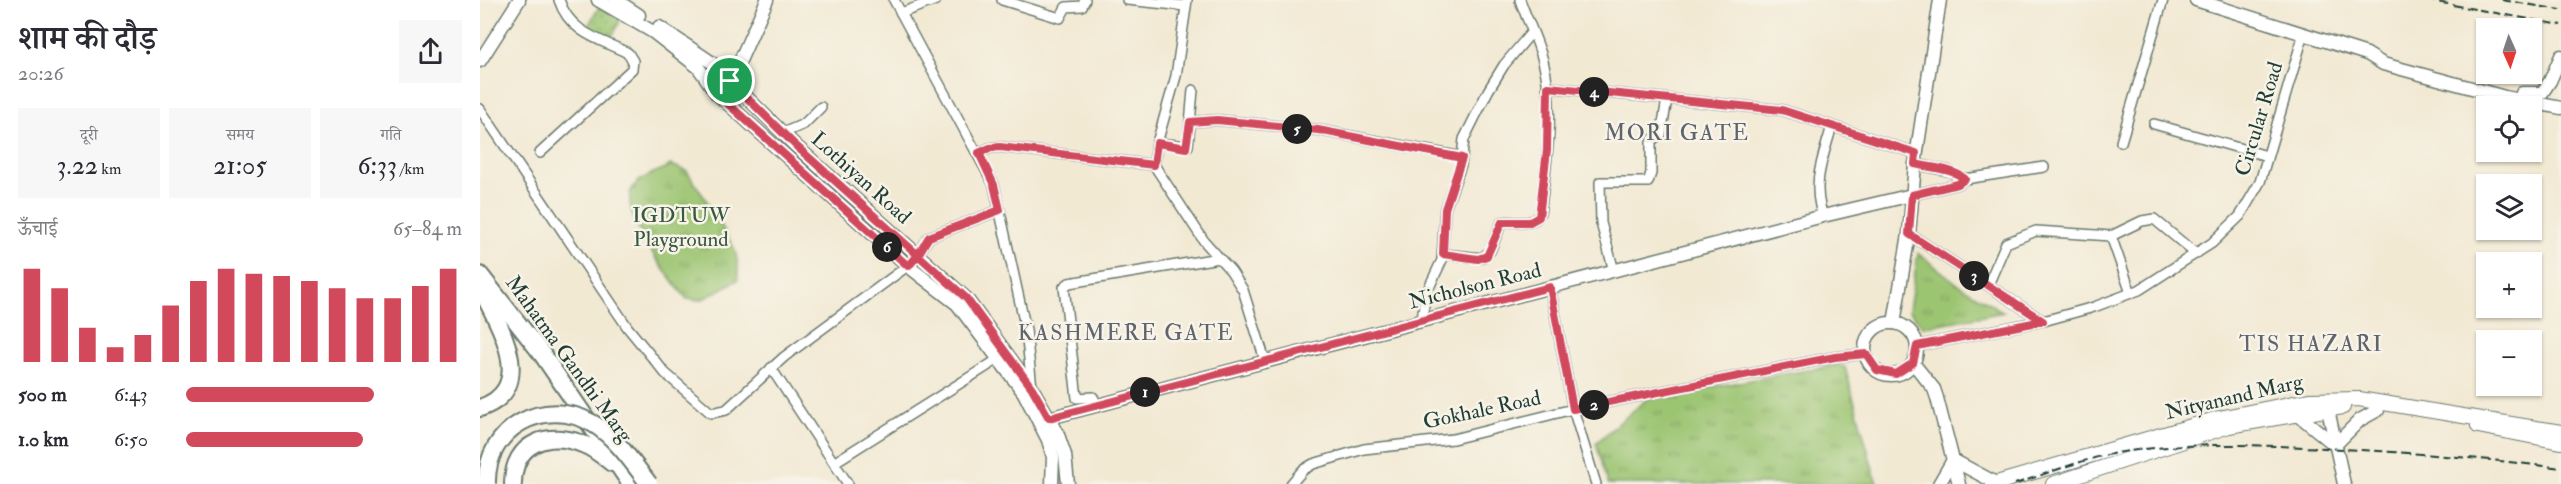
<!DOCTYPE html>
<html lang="hi">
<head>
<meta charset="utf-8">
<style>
	:root { --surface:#fff; --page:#f7f7f7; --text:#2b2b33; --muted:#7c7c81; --accent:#d1495b }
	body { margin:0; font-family:"IM FELL Double Pica","Noto Serif Devanagari",serif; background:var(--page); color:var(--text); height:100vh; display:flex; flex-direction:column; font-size:22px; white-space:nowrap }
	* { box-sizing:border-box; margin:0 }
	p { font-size:20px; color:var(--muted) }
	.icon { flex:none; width:33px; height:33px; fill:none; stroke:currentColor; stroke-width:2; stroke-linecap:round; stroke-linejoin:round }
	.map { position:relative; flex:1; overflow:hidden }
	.sheet { display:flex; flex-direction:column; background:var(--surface); width:480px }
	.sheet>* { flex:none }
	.needle { width:39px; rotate:177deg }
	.fabs { position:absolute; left:1996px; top:18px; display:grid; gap:12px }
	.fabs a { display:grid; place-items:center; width:66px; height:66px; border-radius:0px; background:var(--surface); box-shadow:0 2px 4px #0004; font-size:30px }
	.pin { position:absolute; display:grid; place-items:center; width:51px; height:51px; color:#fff; margin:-26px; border:3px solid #fff; border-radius:50%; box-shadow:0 2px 6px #0007 }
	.km { position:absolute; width:30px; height:30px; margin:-15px; border-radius:50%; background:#222; color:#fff; font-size:16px; line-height:30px; text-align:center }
	.round { display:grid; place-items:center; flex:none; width:63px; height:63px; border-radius:0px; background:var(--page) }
	.summary { display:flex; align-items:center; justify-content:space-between; height:102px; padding:0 18px }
	h1 { font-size:33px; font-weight:600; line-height:45px }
	.figures { display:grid; grid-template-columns:repeat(3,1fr); gap:9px; height:102px; padding:6px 18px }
	.figures div { display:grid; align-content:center; border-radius:0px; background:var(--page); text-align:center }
	.figures b { font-size:26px; font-weight:600 }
	.figures small { font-size:16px; font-weight:400 }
	.figures p { font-size:16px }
	.chart { height:168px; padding:12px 18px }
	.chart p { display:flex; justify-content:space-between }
	.chart svg { width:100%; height:108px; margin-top:6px; stroke:var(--accent); stroke-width:6 }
	ul { padding:0 18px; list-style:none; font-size:20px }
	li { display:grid; grid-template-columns:96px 72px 1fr; align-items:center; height:45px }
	li i { height:15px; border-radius:8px; background:var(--accent) }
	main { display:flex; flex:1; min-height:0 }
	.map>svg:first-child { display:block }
	.grass { fill:url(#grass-dots); stroke:#5e8153; stroke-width:1.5 }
	.park { fill:url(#park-tufts); stroke:#5e8153; stroke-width:1.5 }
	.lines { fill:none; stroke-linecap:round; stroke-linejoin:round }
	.street-casing { stroke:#69796c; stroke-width:12 }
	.secondary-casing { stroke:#69796c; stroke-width:15 }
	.primary-casing { stroke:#69796c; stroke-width:16 }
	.highway-casing { stroke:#69796c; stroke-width:20 }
	.street { stroke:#fff; stroke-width:9 }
	.secondary { stroke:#fff; stroke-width:12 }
	.primary { stroke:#fff; stroke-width:14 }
	.highway { stroke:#fff; stroke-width:16 }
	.rail { stroke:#1f3d34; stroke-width:2; stroke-dasharray:9 4.5; stroke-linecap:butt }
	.highway-bridge-casing { stroke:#69796c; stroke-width:20; stroke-linecap:butt }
	.highway-bridge { stroke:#fff; stroke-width:16 }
	.route-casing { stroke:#fff; stroke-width:12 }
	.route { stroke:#d1495b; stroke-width:8 }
	.labels { text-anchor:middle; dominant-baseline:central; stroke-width:5; stroke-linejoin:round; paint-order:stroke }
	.street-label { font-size:21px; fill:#1f3d34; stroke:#f7f3e8 }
	.park-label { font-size:21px; fill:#385840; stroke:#f7f3e8 }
	.neighbourhood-label { font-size:22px; letter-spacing:1.5px; fill:#60656d; stroke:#f7f3e8 }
</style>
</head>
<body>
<main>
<section class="sheet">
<div class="summary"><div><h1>शाम की दौड़</h1><p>20:26</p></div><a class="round"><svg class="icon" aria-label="share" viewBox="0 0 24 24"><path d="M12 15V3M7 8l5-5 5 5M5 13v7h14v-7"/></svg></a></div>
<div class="figures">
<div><p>दूरी</p><b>3.22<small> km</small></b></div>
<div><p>समय</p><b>21:05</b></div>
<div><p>गति</p><b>6:33<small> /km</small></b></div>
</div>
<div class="chart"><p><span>ऊँचाई</span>65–84 m</p>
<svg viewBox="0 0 160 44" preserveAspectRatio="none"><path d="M5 44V6M15 44V14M25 44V30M35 44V38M45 44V33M55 44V21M65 44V11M75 44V6M85 44V8M95 44V9M105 44V11M115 44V14M125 44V18M135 44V18M145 44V13M155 44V6"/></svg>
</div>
<ul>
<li><b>500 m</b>6:43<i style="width:68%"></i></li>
<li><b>1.0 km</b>6:50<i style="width:64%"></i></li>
</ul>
</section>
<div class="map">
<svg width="2081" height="484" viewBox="0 0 2081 484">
	<defs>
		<pattern id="grass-dots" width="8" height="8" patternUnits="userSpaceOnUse" patternTransform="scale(1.5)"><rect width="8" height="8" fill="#9cc572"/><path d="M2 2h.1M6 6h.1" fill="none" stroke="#7fa15e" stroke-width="1.8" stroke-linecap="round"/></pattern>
		<pattern id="park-tufts" width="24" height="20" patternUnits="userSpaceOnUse" patternTransform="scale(1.5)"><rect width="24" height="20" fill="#9cc572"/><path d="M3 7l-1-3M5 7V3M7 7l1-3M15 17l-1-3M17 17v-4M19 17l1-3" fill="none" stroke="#7fa15e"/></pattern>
	</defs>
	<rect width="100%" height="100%" fill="#f7f3e8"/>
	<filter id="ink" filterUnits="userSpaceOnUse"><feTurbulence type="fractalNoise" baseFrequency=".0167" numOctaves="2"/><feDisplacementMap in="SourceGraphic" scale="12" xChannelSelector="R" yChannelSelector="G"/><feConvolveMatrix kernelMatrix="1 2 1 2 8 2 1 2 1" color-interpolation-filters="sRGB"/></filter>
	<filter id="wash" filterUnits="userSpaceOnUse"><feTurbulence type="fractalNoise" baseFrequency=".008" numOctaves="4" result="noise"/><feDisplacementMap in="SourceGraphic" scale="24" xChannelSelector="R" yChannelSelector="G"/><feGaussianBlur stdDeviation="1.35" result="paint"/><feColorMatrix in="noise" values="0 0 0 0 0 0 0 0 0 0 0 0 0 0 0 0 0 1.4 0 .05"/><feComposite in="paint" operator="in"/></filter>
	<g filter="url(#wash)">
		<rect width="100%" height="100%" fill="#f2e9d3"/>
		<path class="grass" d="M119,7L141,19L131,38L108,26Z"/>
		<g class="park">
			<path d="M191,165L207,171L235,214L255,250L258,265V280L221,300L207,299C191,280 134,209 154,186C162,176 180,171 191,165Z"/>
			<path d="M1438,253L1479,285L1524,312L1443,327L1429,310Z"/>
			<path d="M1357,365L1365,367L1397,484H1128L1116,443L1168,398Z"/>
		</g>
	</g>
	<g filter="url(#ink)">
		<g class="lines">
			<g class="street-casing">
				<g id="street">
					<path d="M414,0L514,185L546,330L552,388"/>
					<path d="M522,0L580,18L586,7L602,6L605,0"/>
					<path d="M647,0L705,6"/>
					<path d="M707,0L696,76L677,143L674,165L724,241L751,271L763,290L785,360"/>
					<path d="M421,13L456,0"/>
					<path d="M1067,87L1302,110L1436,153"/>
					<path d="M0,109L148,328L185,373L231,413L246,410L304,357L433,262L449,237L520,210"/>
					<path d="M710,122L737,120L838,130L982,157"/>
					<path d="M1674,124L1787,156"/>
					<path d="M303,133L324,124L341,107"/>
					<path d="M1641,142L1683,0"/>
					<path d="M677,143L708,146L713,90"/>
					<path d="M60,153L152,69L153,61L148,53C119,39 90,33 79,0"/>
					<path d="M499,153L510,148L520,147L674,165"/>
					<path d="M1435,164L1469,171L1485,179"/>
					<path d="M1432,195L1478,184L1485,179L1564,167"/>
					<path d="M1343,216C1331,184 1343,158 1352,126"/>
					<path d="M1429,234L1563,321"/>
					<path d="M1631,236L1651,293"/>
					<path d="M963,254L1002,258L1010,251L1022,222C1035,220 1053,227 1060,214C1066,164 1076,111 1063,61C1058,41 1047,20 1040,0"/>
					<path d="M1134,271L1121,223L1120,182H1168L1171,173V143L1173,139L1181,135L1187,99"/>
					<path d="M1508,285L1526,243L1556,231L1631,236L1662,221L1674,219L1716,254"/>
					<path d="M1070,287L1093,409L1116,484"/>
					<path d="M942,320L945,296L962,260L965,209L981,165L984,139L1008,91L1024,65L1051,33"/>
					<path d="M1437,346L1567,320L1614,307L1659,290L1732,243L1760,216L1780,182L1824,33"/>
					<path d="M291,368L368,484"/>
					<path d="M617,405L613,397L597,398L584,287L589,283L739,258"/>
					<path d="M355,462L517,360"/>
					<path d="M811,484L823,470L833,464L884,449L973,439L1093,409L1355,357L1386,354"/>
				</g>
			</g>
			<g class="secondary-casing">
				<g id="secondary">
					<path d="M118,0L173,32L218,67L237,94L428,266L477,304L544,393L568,440L573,457L572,484"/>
					<path d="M136,0L159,15"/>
					<path d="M1716,0L1887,54L1903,64L2025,97L2081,108"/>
					<path d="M179,27L231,62L315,145L486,298L552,388L577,432L585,455L588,484"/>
					<path d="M0,61L39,0"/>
					<path d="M2042,93H2062L2070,81L2081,56"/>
					<path d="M237,94L251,81L287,0"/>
					<path d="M1414,323L1429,234L1435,164L1460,0"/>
					<circle cx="1411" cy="349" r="26"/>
					<path d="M1433,363L1454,389L1457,398L1479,484"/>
					<path d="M1846,400L1864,484"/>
					<path d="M1816,413L1855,445L1880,420L1898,410"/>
					<path d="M569,418L1343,216L1432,195"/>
					<path d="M1473,460L1516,483"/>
					<path d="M1459,484L1473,460"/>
				</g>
			</g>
			<g class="primary-casing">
				<g id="primary">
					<path d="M1998,426L2081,442"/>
					<path d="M1513,484L1739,418L1829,400L1879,399L2081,432"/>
					<path d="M1573,484L1749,426L1863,407"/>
				</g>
			</g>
			<g class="highway-casing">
				<g id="highway">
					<path d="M0,275L62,354L151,484"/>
					<path d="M0,287C18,323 59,388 0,408"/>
					<path d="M33,484C33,442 69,430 105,445C115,449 124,457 132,463"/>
				</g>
			</g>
			<use href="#street" class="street"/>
			<use href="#secondary" class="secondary"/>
			<use href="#primary" class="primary"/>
			<use href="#highway" class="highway"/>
			<g class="rail">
				<path d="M1946,0L2081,25"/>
				<path d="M2022,0L2081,10"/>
				<path d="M1535,484C1572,472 1610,456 1649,451C1713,442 1780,445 1845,448C1924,452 2002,458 2081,468"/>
			</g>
			<g class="highway-bridge-casing">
				<path id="highway-bridge" d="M7,484C5,428 64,396 112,423C135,436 153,463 169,484"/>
			</g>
			<use href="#highway-bridge" class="highway-bridge"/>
		</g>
	</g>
	<g class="lines" filter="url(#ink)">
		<g class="route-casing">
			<path id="route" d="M250,81L315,145L486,298L552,388L569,418L1070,287L1093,409L1355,357L1386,354L1397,370L1416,374L1433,363L1437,346L1563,321L1429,234L1432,195L1478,184L1485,179C1471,168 1451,168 1435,164L1436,153L1302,110L1068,87L1067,150L1059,217L1050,222H1022L1007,256L998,259L963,254L965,209L982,158L838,130L737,120L710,122L706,148L677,143L674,165L520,147L510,148L499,153L514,185L520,210L449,237C442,247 438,258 428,266L237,94L250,81"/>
		</g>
		<use href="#route" class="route"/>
	</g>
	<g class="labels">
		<g class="street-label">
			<text transform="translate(1779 119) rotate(-73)">Circular Road</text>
			<text transform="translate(381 178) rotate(42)">Lothiyan Road</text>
			<text transform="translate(995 286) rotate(-14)">Nicholson Road</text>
			<text transform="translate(89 359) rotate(54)">Mahatma Gandhi Marg</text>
			<text transform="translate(1754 397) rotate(-13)">Nityanand Marg</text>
			<text transform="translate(1002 410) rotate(-12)">Gokhale Road</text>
		</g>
		<g class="park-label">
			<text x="201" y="215">IGDTUW<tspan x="201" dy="24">Playground</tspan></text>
		</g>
		<g class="neighbourhood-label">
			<text x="1197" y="133">MORI GATE</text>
			<text x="646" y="333">KASHMERE GATE</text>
			<text x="1831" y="344">TIS HAZARI</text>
		</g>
	</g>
</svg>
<div class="fabs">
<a><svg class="needle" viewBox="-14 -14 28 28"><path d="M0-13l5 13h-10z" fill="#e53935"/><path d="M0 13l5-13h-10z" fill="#7c7c81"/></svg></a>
<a><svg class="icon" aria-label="locate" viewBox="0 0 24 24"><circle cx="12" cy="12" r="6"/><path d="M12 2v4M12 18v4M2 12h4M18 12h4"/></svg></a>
<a><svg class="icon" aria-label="layers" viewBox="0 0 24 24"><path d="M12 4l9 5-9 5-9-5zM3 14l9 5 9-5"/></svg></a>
<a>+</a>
<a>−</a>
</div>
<div class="pin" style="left:250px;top:81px;background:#1e9e55"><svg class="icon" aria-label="arrive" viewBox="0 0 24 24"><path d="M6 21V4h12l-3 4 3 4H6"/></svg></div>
<b class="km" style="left:665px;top:392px">1</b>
<b class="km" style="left:1114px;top:405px">2</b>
<b class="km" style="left:1494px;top:276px">3</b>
<b class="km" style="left:1114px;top:92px">4</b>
<b class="km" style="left:817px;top:129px">5</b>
<b class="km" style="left:407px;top:247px">6</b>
</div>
</main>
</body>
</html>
